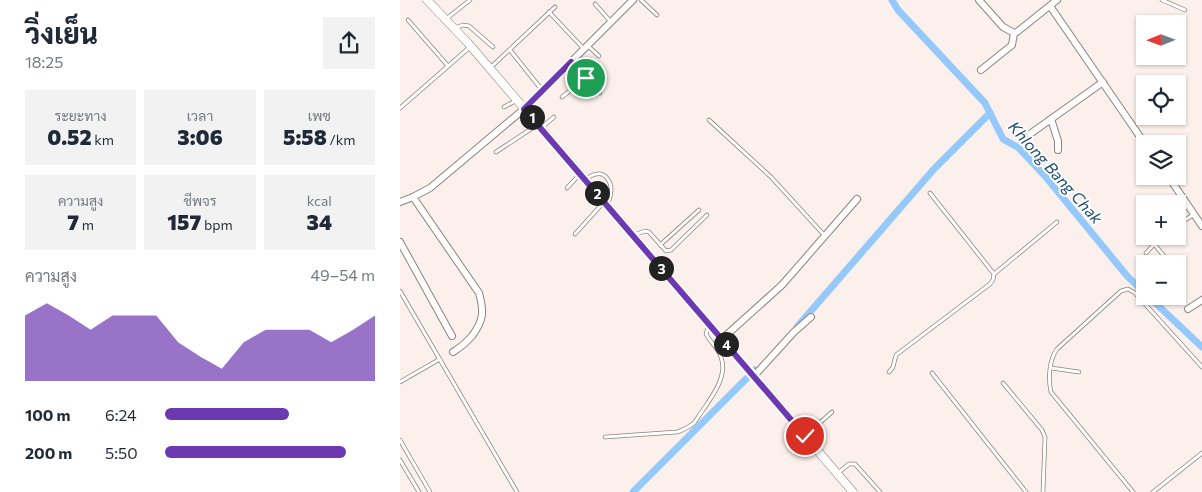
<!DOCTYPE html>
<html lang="th">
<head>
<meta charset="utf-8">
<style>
	:root { --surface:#fff; --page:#f2f2f3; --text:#1f2937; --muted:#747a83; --accent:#6d39b1 }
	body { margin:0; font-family:Commissioner,Sarabun,sans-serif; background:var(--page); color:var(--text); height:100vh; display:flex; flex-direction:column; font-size:19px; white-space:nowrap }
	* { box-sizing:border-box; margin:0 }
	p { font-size:16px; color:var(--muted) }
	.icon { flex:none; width:28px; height:28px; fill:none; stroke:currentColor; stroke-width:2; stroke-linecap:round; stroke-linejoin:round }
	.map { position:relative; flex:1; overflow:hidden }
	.panel { display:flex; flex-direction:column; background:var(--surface); width:400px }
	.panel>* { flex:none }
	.needle { width:32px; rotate:269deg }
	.fabs { position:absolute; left:736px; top:15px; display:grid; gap:10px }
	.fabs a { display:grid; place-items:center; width:50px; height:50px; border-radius:0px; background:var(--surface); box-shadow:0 1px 4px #0004; font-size:25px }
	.pin { position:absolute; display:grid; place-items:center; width:42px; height:42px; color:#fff; margin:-21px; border:2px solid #fff; border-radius:50%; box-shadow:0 1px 5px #0007 }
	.km { position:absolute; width:25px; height:25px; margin:-12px; border-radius:50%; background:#222; color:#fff; font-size:14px; line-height:25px; text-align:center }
	.round { display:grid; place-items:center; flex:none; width:52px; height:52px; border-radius:0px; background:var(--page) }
	.overview { display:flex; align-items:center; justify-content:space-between; height:85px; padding:0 25px }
	h1 { font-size:28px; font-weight:800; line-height:38px }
	.stats { display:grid; grid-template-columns:repeat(3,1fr); gap:8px; height:85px; padding:5px 25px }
	.stats div { display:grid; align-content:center; border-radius:0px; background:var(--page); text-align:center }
	.stats b { font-size:21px; font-weight:800 }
	.stats small { font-size:14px; font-weight:400 }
	.stats p { font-size:14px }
	.chart { height:140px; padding:10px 25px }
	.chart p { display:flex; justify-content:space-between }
	.chart svg { width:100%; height:90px; margin-top:5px; fill:var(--accent); opacity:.7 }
	ul { padding:0 25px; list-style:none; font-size:16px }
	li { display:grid; grid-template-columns:80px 60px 1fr; align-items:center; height:38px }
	li i { height:12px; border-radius:6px; background:var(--accent) }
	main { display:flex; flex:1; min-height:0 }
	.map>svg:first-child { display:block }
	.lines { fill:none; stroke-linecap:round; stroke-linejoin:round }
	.canal { stroke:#96c9fb; stroke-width:7 }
	.service-casing { stroke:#8d837e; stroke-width:4.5 }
	.minor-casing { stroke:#8d837e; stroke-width:8 }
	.tertiary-casing { stroke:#8d837e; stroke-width:9 }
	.service { stroke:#fff; stroke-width:3 }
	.minor { stroke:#fff; stroke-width:6 }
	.tertiary { stroke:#fff; stroke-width:8 }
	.route-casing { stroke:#fff; stroke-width:10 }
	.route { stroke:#6d39b1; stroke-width:6 }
	.labels { text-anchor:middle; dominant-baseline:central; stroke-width:4; stroke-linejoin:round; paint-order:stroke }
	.water-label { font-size:16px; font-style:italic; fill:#1e4b73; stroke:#fff }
</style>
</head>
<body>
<main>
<section class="panel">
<div class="overview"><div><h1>วิ่งเย็น</h1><p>18:25</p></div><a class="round"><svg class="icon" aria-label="share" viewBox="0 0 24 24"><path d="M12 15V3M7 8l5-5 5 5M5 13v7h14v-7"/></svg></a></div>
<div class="stats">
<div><p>ระยะทาง</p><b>0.52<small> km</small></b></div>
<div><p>เวลา</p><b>3:06</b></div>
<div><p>เพซ</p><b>5:58<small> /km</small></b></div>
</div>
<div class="stats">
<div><p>ความสูง</p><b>7<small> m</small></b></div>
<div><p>ชีพจร</p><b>157<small> bpm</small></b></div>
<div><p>kcal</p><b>34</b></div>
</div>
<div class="chart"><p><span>ความสูง</span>49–54 m</p>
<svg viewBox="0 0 160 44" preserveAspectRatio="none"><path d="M0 44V12L10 6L20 12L30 19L40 12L50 12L60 12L70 25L80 32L90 38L100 25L110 19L120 19L130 19L140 25L150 19L160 12V44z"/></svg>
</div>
<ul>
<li><b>100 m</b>6:24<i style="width:59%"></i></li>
<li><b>200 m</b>5:50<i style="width:86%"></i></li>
</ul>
</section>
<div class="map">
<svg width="802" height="492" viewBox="0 0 802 492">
	<rect width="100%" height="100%" fill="#fbf0eb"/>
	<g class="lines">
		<g class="canal">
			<path d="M492,0L498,10L585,103L603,139L619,148L645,176L728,277L745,293"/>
			<path d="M748,296L802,347"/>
			<path d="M397,327L534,169L590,113"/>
			<path d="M233,492L355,370"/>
		</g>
		<g class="service-casing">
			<g id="service">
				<path d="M241,0L257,15"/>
				<path d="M762,0L785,10"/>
				<path d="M195,4L211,22"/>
				<path d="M149,12L183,48"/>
				<path d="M46,19L70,0"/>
				<path d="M8,20L48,66"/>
				<path d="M55,28L63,25L69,26L93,47"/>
				<path d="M188,46L199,56"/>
				<path d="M110,50L142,90"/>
				<path d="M171,62L200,93"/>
				<path d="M90,68L155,7"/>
				<path d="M162,97L186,78"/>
				<path d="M104,107L117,100"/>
				<path d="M0,108L70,47"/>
				<path d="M309,120L371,177L425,236"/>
				<path d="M141,128L154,117"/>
				<path d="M96,152L137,125"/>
				<path d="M186,179C189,177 193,174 197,174C206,172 212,184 211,191C211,196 209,200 208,204"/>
				<path d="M167,188L180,174"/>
				<path d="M785,220L793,215"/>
				<path d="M175,234L204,202"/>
				<path d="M234,235L245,231L249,232L266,251L271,250L307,215"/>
				<path d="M754,244L764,256"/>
				<path d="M260,245L299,210"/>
				<path d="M746,253L762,236"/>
				<path d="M594,274L657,222"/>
				<path d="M0,291L117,492"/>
				<path d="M651,368L679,372"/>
				<path d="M489,372L493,367L496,355L590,284L593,280L594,274L530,193"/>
				<path d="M532,373L626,492"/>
				<path d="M0,382L40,359"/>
				<path d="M603,383L642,430L645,437L643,492"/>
				<path d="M406,435L432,412"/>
				<path d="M205,437L277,432C283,430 289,427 294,423C297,419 300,414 303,410C313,395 328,376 321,357C318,348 310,342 306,334L309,324"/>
				<path d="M0,440L30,492"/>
				<path d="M0,460L19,492"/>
				<path d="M438,473L449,464H455L480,492"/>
				<path d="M733,492L651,392C648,379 649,360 657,349L721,291L728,289L735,293L802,367"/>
				<path d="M753,492L802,453"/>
			</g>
		</g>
		<g class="minor-casing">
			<g id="minor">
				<path d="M579,0L603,27L614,33L617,32L657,0"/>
				<path d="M650,6L745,144"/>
				<path d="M581,70L612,45L614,33"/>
				<path d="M651,119L658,141V150"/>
				<path d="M630,134L703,82"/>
				<path d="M768,176L802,226"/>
				<path d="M13,197L79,293C84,311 84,320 72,336C66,343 61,347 53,352"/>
				<path d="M0,202L13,197L30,188L124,109L233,0"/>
				<path d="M0,242L52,336"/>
				<path d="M788,309L802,300"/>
				<path d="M322,339L382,285L457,199"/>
				<path d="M354,376L394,332L411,317"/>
			</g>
		</g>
		<g class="tertiary-casing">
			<path id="tertiary" d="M27,0L68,43L453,492"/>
		</g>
		<use href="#service" class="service"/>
		<use href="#minor" class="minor"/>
		<use href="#tertiary" class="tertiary"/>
	</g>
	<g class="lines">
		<g class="route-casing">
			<path id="route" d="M186,78L171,62L124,109L405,436"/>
		</g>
		<use href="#route" class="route"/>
	</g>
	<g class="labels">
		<g class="water-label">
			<text transform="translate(656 172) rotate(48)">Khlong Bang Chak</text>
		</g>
	</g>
</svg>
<div class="fabs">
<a><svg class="needle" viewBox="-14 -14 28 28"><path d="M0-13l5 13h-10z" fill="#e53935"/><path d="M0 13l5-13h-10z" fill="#747a83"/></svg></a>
<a><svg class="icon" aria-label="locate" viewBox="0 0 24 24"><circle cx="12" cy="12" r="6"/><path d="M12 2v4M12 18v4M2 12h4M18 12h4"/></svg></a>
<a><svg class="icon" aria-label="layers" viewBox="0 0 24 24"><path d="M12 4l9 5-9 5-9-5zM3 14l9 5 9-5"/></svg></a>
<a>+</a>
<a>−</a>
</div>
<div class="pin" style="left:186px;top:78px;background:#1e9e55"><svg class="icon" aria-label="arrive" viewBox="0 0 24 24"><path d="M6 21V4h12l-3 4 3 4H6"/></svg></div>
<div class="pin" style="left:405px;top:436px;background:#d93025"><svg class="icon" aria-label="check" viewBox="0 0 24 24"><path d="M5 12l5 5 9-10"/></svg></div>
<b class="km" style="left:132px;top:117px">1</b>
<b class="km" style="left:197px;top:193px">2</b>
<b class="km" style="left:261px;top:268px">3</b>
<b class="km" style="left:326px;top:344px">4</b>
</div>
</main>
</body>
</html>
